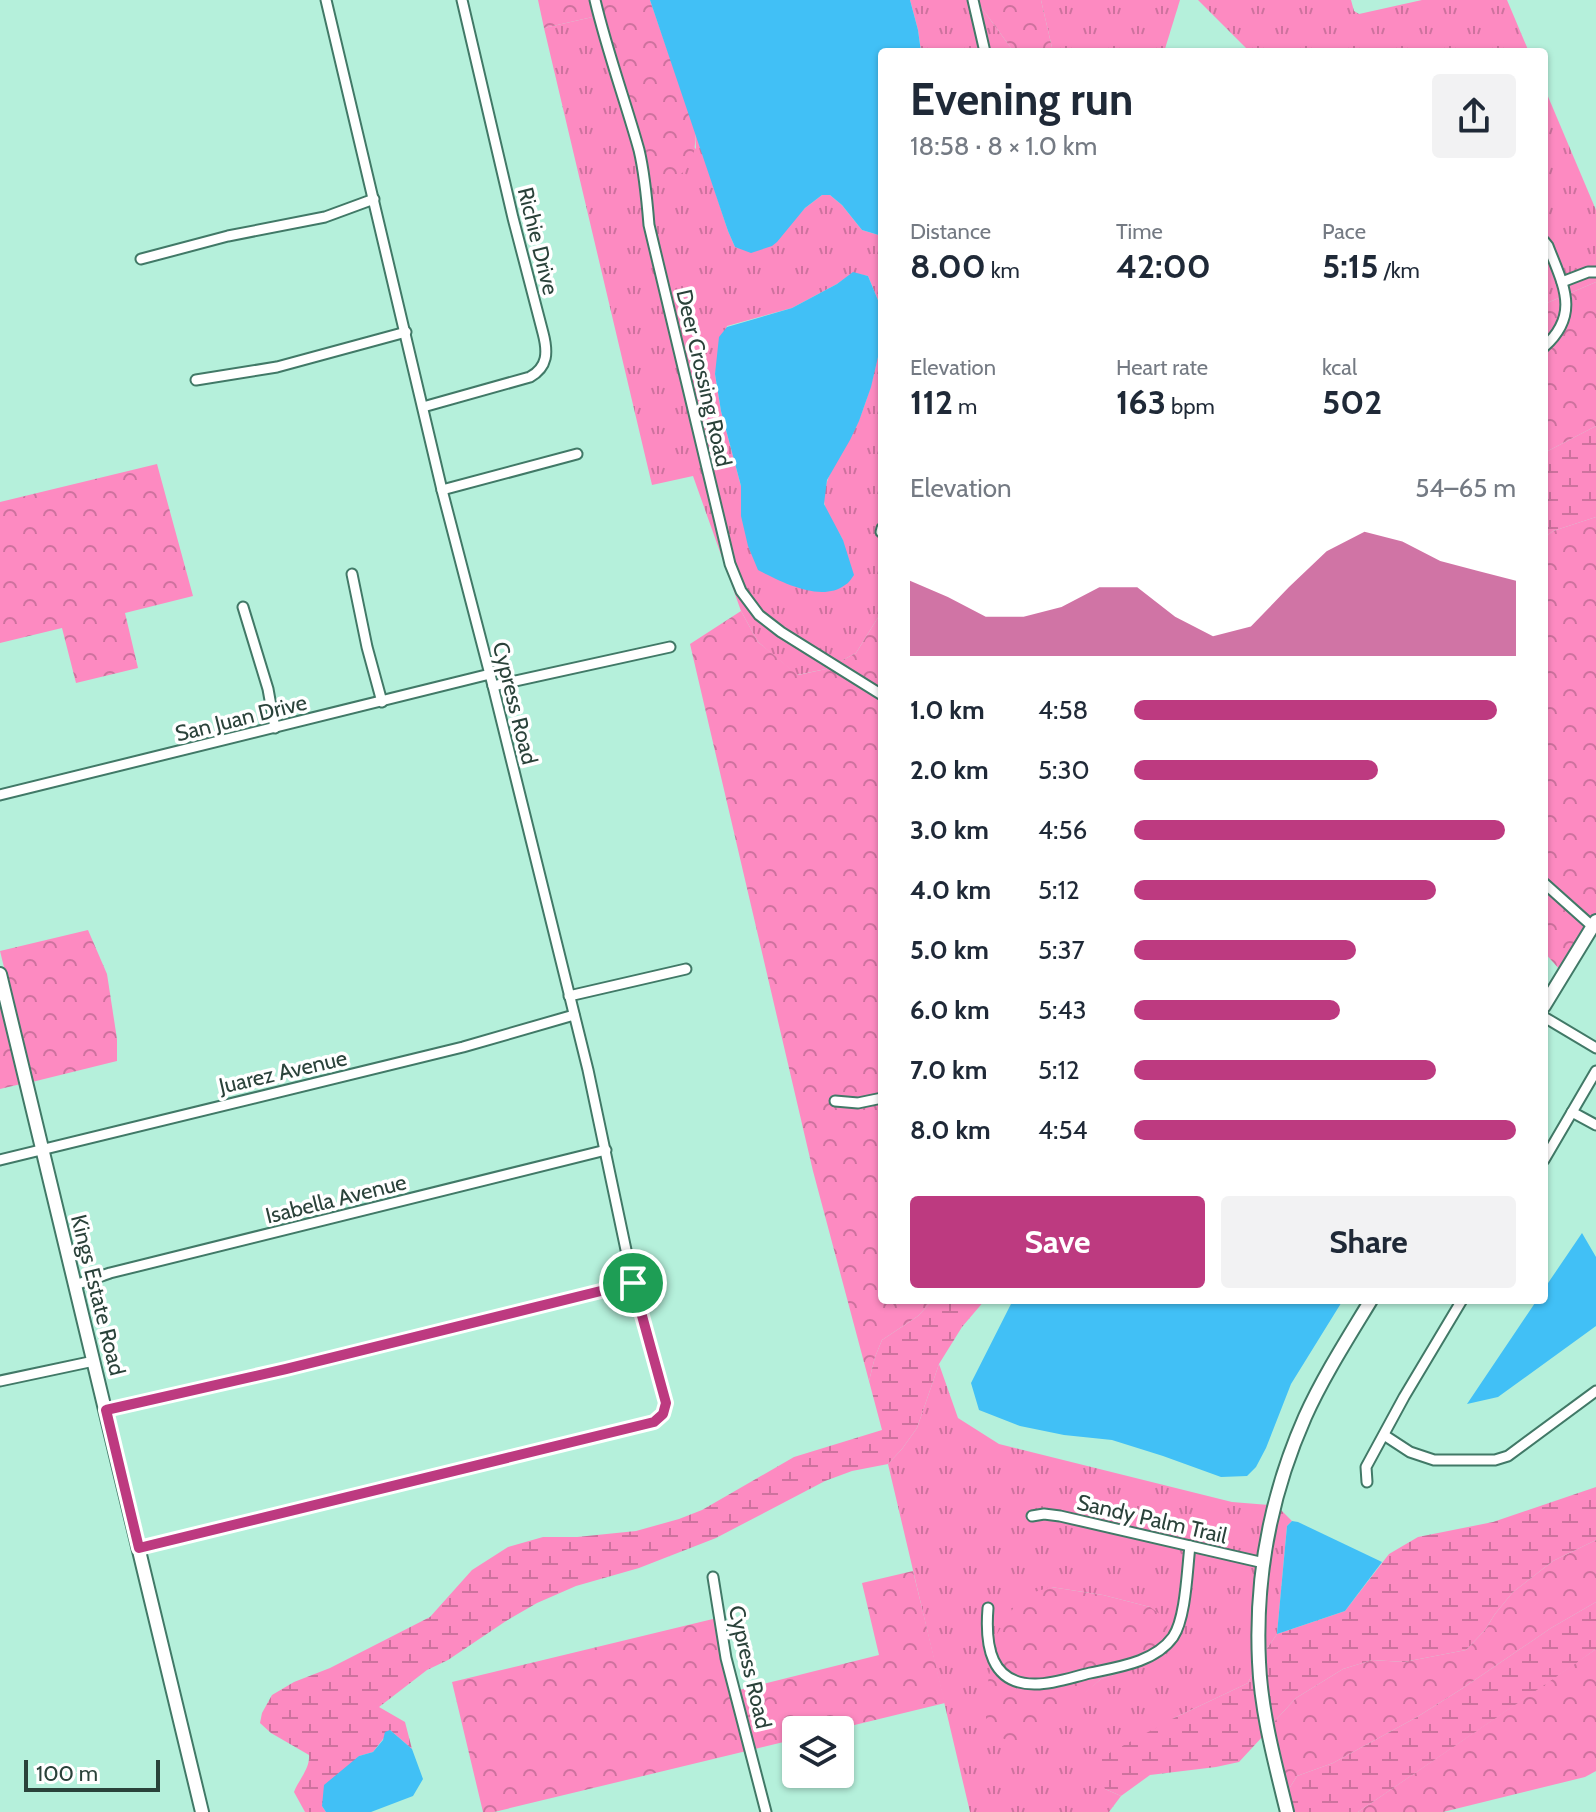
<!DOCTYPE html>
<html lang="en">
<head>
<meta charset="utf-8">
<style>
	:root { --surface:#fff; --page:#f2f2f3; --text:#1f2937; --muted:#747a83; --accent:#bd3a80 }
	body { margin:0; font-family:Cabin,sans-serif; background:var(--page); color:var(--text); height:100vh; display:flex; flex-direction:column; font-size:30px; white-space:nowrap }
	* { box-sizing:border-box; margin:0 }
	p { font-size:26px; color:var(--muted) }
	.icon { flex:none; width:44px; height:44px; fill:none; stroke:currentColor; stroke-width:2; stroke-linecap:round; stroke-linejoin:round }
	.map { position:relative; flex:1; overflow:hidden }
	.sheet { position:absolute; left:878px; top:48px; width:670px; height:1256px; display:flex; flex-direction:column; background:var(--surface); border-radius:8px; box-shadow:0 2px 6px #0004 }
	.sheet>* { flex:none }
	.controls { position:absolute; left:782px; top:1716px; display:grid; gap:16px }
	.controls a { display:grid; place-items:center; width:72px; height:72px; border-radius:8px; background:var(--surface); box-shadow:0 2px 6px #0004; font-size:40px }
	.scale { position:absolute; left:24px; bottom:20px; width:136px; box-sizing:border-box; padding-left:8px; border:4px solid #2a423a; border-top:0; font-size:22px; line-height:28px; white-space:nowrap; color:#2a423a; -webkit-text-stroke:6px #fff; paint-order:stroke }
	.pin { position:absolute; display:grid; place-items:center; width:68px; height:68px; color:#fff; margin:-34px; border:4px solid #fff; border-radius:50%; box-shadow:0 2px 8px #0007 }
	.round { display:grid; place-items:center; flex:none; width:84px; height:84px; border-radius:8px; background:var(--page) }
	.headline { display:flex; align-items:center; justify-content:space-between; height:136px; padding:0 32px }
	h1 { font-size:44px; font-weight:700; line-height:60px }
	.figures { display:grid; grid-template-columns:repeat(3,1fr); gap:12px; height:136px; padding:8px 32px }
	.figures div { display:grid; align-content:center }
	.figures b { font-size:34px; font-weight:700 }
	.figures small { font-size:22px; font-weight:400 }
	.figures p { font-size:22px }
	.chart { height:224px; padding:16px 32px }
	.chart p { display:flex; justify-content:space-between }
	.chart svg { width:100%; height:144px; margin-top:8px; fill:var(--accent); opacity:.7 }
	.cta { display:flex; gap:16px; margin-top:auto; padding:16px 32px }
	.cta a { flex:1; height:92px; border-radius:8px; background:var(--accent); color:#fff; font-size:32px; font-weight:700; line-height:92px; text-align:center }
	.cta a+a { background:var(--page); color:var(--text) }
	ul { padding:0 32px; list-style:none; font-size:26px }
	li { display:grid; grid-template-columns:128px 96px 1fr; align-items:center; height:60px }
	li i { height:20px; border-radius:10px; background:var(--accent) }
	.map>svg:first-child { display:block }
	.grass { fill:url(#grass-tufts); fill-rule:evenodd }
	.forest { fill:url(#forest-crowns) }
	.wetland { fill:url(#wetland-marsh) }
	.water { fill:#41c0f6 }
	.lines { fill:none; stroke-linecap:round; stroke-linejoin:round }
	.street-casing { stroke:#417967; stroke-width:13 }
	.secondary-casing { stroke:#417967; stroke-width:16 }
	.street { stroke:#fff; stroke-width:9 }
	.secondary { stroke:#fff; stroke-width:12 }
	.route-casing { stroke:#fff; stroke-width:16 }
	.route { stroke:#bd3a80; stroke-width:10 }
	.labels { text-anchor:middle; dominant-baseline:central; stroke-width:7; stroke-linejoin:round; paint-order:stroke }
	.street-label { font-size:22px; fill:#2a423a; stroke:#fff }
</style>
</head>
<body>
<div class="map">
<svg width="1596" height="1812" viewBox="0 0 1596 1812">
	<defs>
		<pattern id="grass-tufts" width="24" height="20" patternUnits="userSpaceOnUse" patternTransform="scale(2)"><rect width="24" height="20" fill="#fd8ac1"/><path d="M3 7l-1-3M5 7V3M7 7l1-3M15 17l-1-3M17 17v-4M19 17l1-3" fill="none" stroke="#cd729e"/></pattern>
		<pattern id="forest-crowns" width="20" height="18" patternUnits="userSpaceOnUse" patternTransform="scale(2)"><rect width="20" height="18" fill="#fd8ac1"/><path d="M2 6a3 3 0 1 1 6 0M12 15a3 3 0 1 1 6 0" fill="none" stroke="#cd729e"/></pattern>
		<pattern id="wetland-marsh" width="20" height="14" patternUnits="userSpaceOnUse" patternTransform="scale(2)"><rect width="20" height="14" fill="#fd8ac1"/><path d="M1 5h8M5 5V1M11 12h8M15 12V8" fill="none" stroke="#cd729e"/></pattern>
	</defs>
	<rect width="100%" height="100%" fill="#b5f0db"/>
	<g class="grass">
		<path d="M910,0H978L981,7L1014,52H921L918,30Z"/>
		<path d="M1041,0H1180L1164,52H1053Z"/>
		<path d="M1198,0H1351L1354,11L1359,14L1422,0H1507L1529,52H1250Z"/>
		<path d="M597,16L605,19L624,79L696,149L695,130L728,231L735,247L795,219L805,208L822,195H830L842,205L862,230L882,236V310L868,276L853,273L837,284L792,308L727,326L715,374L721,411L741,486V516L843,540C837,529 825,513 824,501C823,473 848,447 858,422C870,394 877,364 882,333V611L856,653L826,669L797,675L758,642L741,611L693,476L652,485L544,28Z"/>
		<path d="M1544,87L1596,210V282L1547,303L1544,302Z"/>
		<path d="M939,1364L958,1418L999,1444L1232,1502L1269,1505L1254,1670L1248,1683L1174,1718L1105,1789L1121,1796L1109,1812H970L888,1464L902,1449L917,1428ZM1051,1587L1103,1595L1150,1607L1131,1669L1101,1679L1072,1703Z"/>
		<path d="M1279,1508L1292,1521L1287,1526L1277,1634L1264,1653L1267,1578Z"/>
	</g>
	<g class="forest">
		<path d="M538,0H650L695,130C697,161 687,184 651,178L641,157L624,80L605,19L597,16L544,28Z"/>
		<path d="M978,0H1041L1053,52H1014L981,7Z"/>
		<path d="M1596,282V426L1544,453V302L1547,303Z"/>
		<path d="M157,464L193,596L125,613L138,668L76,683L62,628L0,643V502Z"/>
		<path d="M1596,517V914L1588,924L1560,970L1544,952V538L1553,531Z"/>
		<path d="M741,611L758,642L798,675L826,669L856,653L882,611V1300H933L918,1316L882,1340L875,1357L869,1381L813,1171L690,644Z"/>
		<path d="M88,930L107,974L117,1039V1061L32,1082L0,951Z"/>
		<path d="M0,996L21,1084L0,1089Z"/>
		<path d="M1596,1540V1602L1551,1628L1463,1688L1417,1717L1333,1763L1297,1776L1287,1792L1272,1724L1296,1698L1343,1669L1372,1660L1404,1662L1466,1650L1485,1630L1495,1614L1513,1592L1553,1561Z"/>
		<path d="M913,1571L945,1703L834,1730H796V1739L494,1812H483L452,1682L717,1618L735,1691L879,1655L862,1583Z"/>
		<path d="M1051,1587L1103,1595L1150,1607L1169,1621L1159,1653L1131,1669L1101,1679L1029,1743L1004,1739L986,1722V1692L997,1634L1021,1596Z"/>
		<path d="M1596,1649V1771L1585,1777L1443,1812H1358Z"/>
	</g>
	<g class="wetland">
		<path d="M1596,426V517L1553,531L1544,538V453Z"/>
		<path d="M933,1300H985L962,1327L939,1364L917,1428L902,1449L888,1464L852,1471L825,1481L716,1538L639,1568L576,1586L537,1603L506,1621L448,1660L427,1670L379,1707L405,1722L412,1749L390,1730L373,1752L359,1756L322,1806L326,1812H305L294,1792C299,1779 310,1769 309,1755L271,1733L260,1723L262,1713L272,1695L294,1682L330,1668L430,1617L472,1570L508,1547L543,1537H577L636,1531L679,1519L702,1510L794,1457L882,1430L869,1381L875,1357L882,1340L918,1316Z"/>
		<path d="M1596,1487V1540L1553,1561L1513,1592L1495,1614L1485,1630L1466,1650L1404,1662L1372,1660L1343,1669L1296,1698L1272,1724L1264,1653L1277,1634L1345,1611L1389,1554L1418,1537L1493,1522Z"/>
		<path d="M1596,1602V1649L1575,1664L1358,1812H1292L1287,1792L1297,1776L1333,1763L1417,1717L1463,1688L1551,1628Z"/>
		<path d="M1254,1670L1264,1735L1239,1762L1216,1767L1150,1775L1121,1796L1105,1789L1099,1771L1102,1757L1174,1718L1248,1683Z"/>
	</g>
	<g class="water">
		<path d="M650,0H910L918,30L921,52H882V236L862,230L842,205L830,195H822L805,208L777,242L772,246L751,253L735,247L728,231Z"/>
		<path d="M853,272L868,276L882,310V333L878,357L871,387L859,421L850,440L827,480L824,504L843,540L854,575C851,579 849,583 845,585C821,603 781,582 758,570L748,546L741,516V486L721,411L715,374L719,337L727,327L792,308L837,284Z"/>
		<path d="M1582,1233L1596,1257V1326L1498,1397L1467,1404L1537,1300H1544V1289Z"/>
		<path d="M1013,1300H1343L1291,1384L1266,1448L1256,1467L1247,1476L1221,1477L1163,1456L1112,1440L1064,1435L1020,1426L979,1410L971,1383Z"/>
		<path d="M1292,1521L1298,1522L1382,1562L1345,1611L1277,1634L1287,1526Z"/>
		<path d="M390,1730L412,1749L423,1779L413,1796L371,1812H326L322,1806L324,1785L359,1756L373,1752L383,1740L385,1732Z"/>
	</g>
	<g class="lines">
		<g class="street-casing">
			<g id="street">
				<path d="M595,0C607,51 625,100 639,150C645,175 647,200 649,225L730,564L741,591L759,615L781,632L882,695"/>
				<path d="M973,0L985,52"/>
				<path d="M1544,241L1548,246C1563,285 1581,314 1544,347"/>
				<path d="M141,259L228,236L325,217L374,199"/>
				<path d="M1562,282L1588,272H1596"/>
				<path d="M196,380L277,367L406,332"/>
				<path d="M423,407L530,377C548,367 548,352 543,333L513,218L462,0"/>
				<path d="M442,490L577,454"/>
				<path d="M881,532L882,528"/>
				<path d="M352,574L367,647L382,702"/>
				<path d="M243,607L268,689L275,728"/>
				<path d="M493,686L670,647"/>
				<path d="M0,795L490,674"/>
				<path d="M1544,883L1592,926"/>
				<path d="M569,996L686,969"/>
				<path d="M1544,1017L1596,1048"/>
				<path d="M835,1101L858,1103L882,1098"/>
				<path d="M1572,1112L1596,1125"/>
				<path d="M0,1160L463,1047L574,1015"/>
				<path d="M1544,1160L1596,1071"/>
				<path d="M75,1285L110,1273L606,1150"/>
				<path d="M0,1381L94,1361"/>
				<path d="M106,1410L286,1369L633,1283"/>
				<path d="M1384,1435L1410,1452L1434,1460H1495L1508,1456L1596,1391"/>
				<path d="M1367,1482L1366,1467L1404,1397L1462,1300"/>
				<path d="M1032,1516L1044,1514L1060,1516L1264,1563"/>
				<path d="M139,1548L648,1423C659,1420 664,1414 666,1403L633,1283L588,1070L493,686L442,490L326,0"/>
				<path d="M713,1577L726,1658L766,1812"/>
				<path d="M988,1608C985,1645 990,1685 1036,1684C1054,1684 1073,1677 1090,1673C1119,1667 1155,1662 1173,1637C1186,1618 1187,1570 1190,1546"/>
			</g>
		</g>
		<g class="secondary-casing">
			<g id="secondary">
				<path d="M0,974L202,1812"/>
				<path d="M1544,1006L1596,921"/>
				<path d="M1287,1812C1275,1763 1261,1712 1259,1662C1255,1578 1271,1494 1305,1417C1323,1377 1348,1338 1371,1300"/>
			</g>
		</g>
		<use href="#street" class="street"/>
		<use href="#secondary" class="secondary"/>
	</g>
	<g class="lines">
		<g class="route-casing">
			<path id="route" d="M633,1283L666,1403L663,1414L654,1422L139,1548L106,1410L286,1369Z"/>
		</g>
		<use href="#route" class="route"/>
	</g>
	<g class="labels">
		<g class="street-label">
			<text transform="translate(538 241) rotate(76)">Richie Drive</text>
			<text transform="translate(704 378) rotate(77)">Deer Crossing Road</text>
			<text transform="translate(515 703) rotate(76)">Cypress Road</text>
			<text transform="translate(241 718) rotate(-14)">San Juan Drive</text>
			<text transform="translate(283 1072) rotate(-13)">Juarez Avenue</text>
			<text transform="translate(336 1199) rotate(-14)">Isabella Avenue</text>
			<text transform="translate(98 1295) rotate(76)">Kings Estate Road</text>
			<text transform="translate(1152 1519) rotate(13)">Sandy Palm Trail</text>
			<text transform="translate(750 1667) rotate(77)">Cypress Road</text>
		</g>
	</g>
</svg>
<div class="controls">
<a><svg class="icon" aria-label="layers" viewBox="0 0 24 24"><path d="M12 4l9 5-9 5-9-5zM3 14l9 5 9-5"/></svg></a>
</div>
<div class="scale">100 m</div>
<div class="pin" style="left:633px;top:1283px;background:#1e9e55"><svg class="icon" aria-label="arrive" viewBox="0 0 24 24"><path d="M6 21V4h12l-3 4 3 4H6"/></svg></div>
<section class="sheet">
<div class="headline"><div><h1>Evening run</h1><p>18:58 · 8 × 1.0 km</p></div><a class="round"><svg class="icon" aria-label="share" viewBox="0 0 24 24"><path d="M12 15V3M7 8l5-5 5 5M5 13v7h14v-7"/></svg></a></div>
<div class="figures">
<div><p>Distance</p><b>8.00<small> km</small></b></div>
<div><p>Time</p><b>42:00</b></div>
<div><p>Pace</p><b>5:15<small> /km</small></b></div>
</div>
<div class="figures">
<div><p>Elevation</p><b>112<small> m</small></b></div>
<div><p>Heart rate</p><b>163<small> bpm</small></b></div>
<div><p>kcal</p><b>502</b></div>
</div>
<div class="chart"><p><span>Elevation</span>54–65 m</p>
<svg viewBox="0 0 160 44" preserveAspectRatio="none"><path d="M0 44V21L10 26L20 32L30 32L40 29L50 23L60 23L70 32L80 38L90 35L100 23L110 12L120 6L130 9L140 15L150 18L160 21V44z"/></svg>
</div>
<ul>
<li><b>1.0 km</b>4:58<i style="width:95%"></i></li>
<li><b>2.0 km</b>5:30<i style="width:64%"></i></li>
<li><b>3.0 km</b>4:56<i style="width:97%"></i></li>
<li><b>4.0 km</b>5:12<i style="width:79%"></i></li>
<li><b>5.0 km</b>5:37<i style="width:58%"></i></li>
<li><b>6.0 km</b>5:43<i style="width:54%"></i></li>
<li><b>7.0 km</b>5:12<i style="width:79%"></i></li>
<li><b>8.0 km</b>4:54<i style="width:100%"></i></li>
</ul>
<div class="cta"><a>Save</a><a>Share</a></div>
</section>
</div>
</body>
</html>
